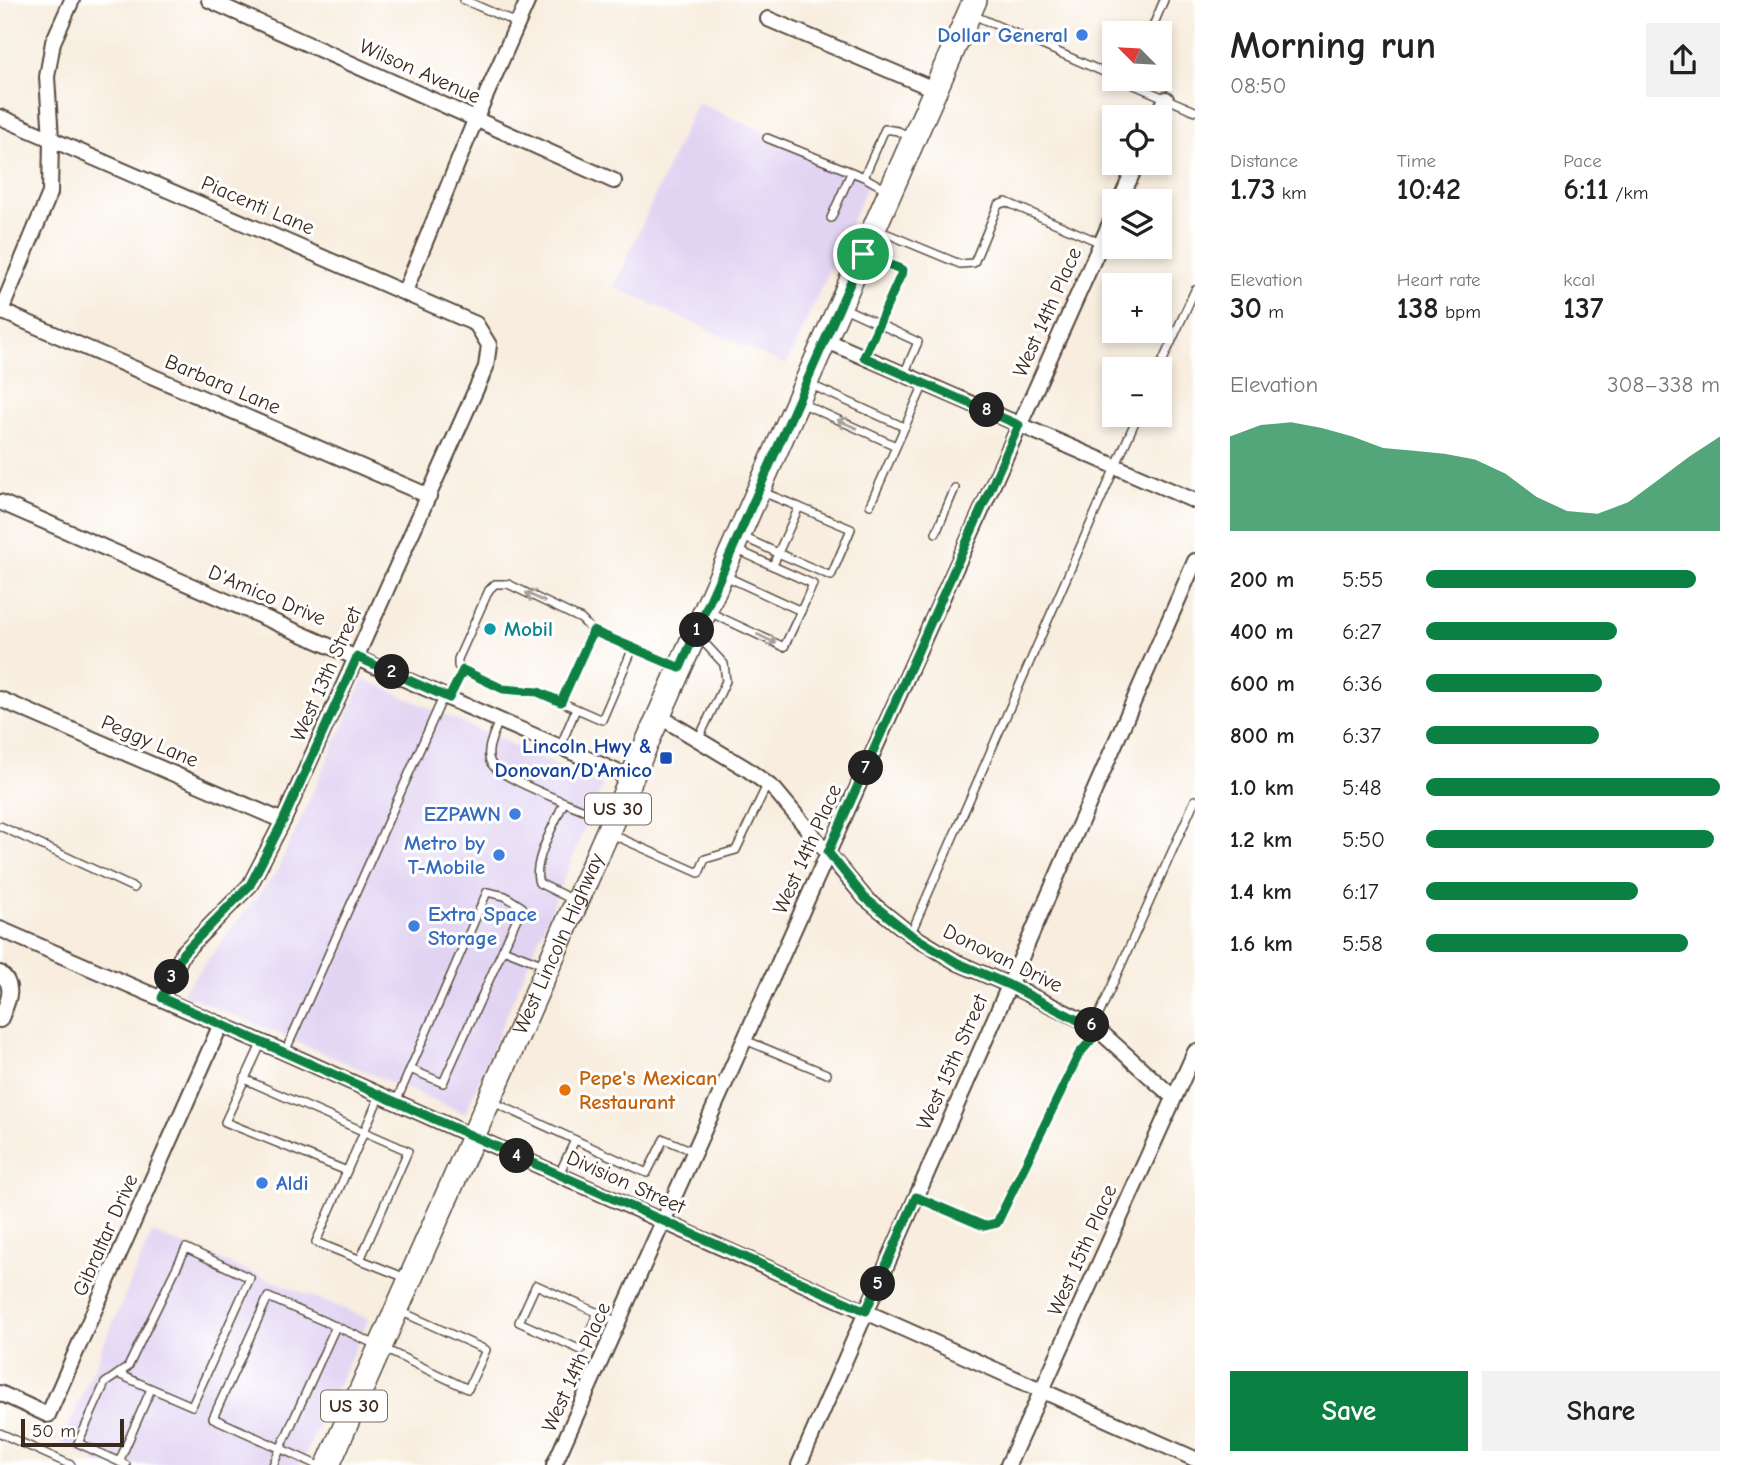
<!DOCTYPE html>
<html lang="en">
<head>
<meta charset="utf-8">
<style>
	:root { --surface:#fff; --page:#f2f2f2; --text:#222; --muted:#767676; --accent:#0b8043 }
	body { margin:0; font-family:"Comic Neue",sans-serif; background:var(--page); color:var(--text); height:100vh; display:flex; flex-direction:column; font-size:26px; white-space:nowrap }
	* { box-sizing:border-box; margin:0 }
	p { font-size:23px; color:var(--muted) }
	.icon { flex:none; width:38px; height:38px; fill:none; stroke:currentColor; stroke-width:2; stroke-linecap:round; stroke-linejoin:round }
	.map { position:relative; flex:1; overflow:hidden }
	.details { display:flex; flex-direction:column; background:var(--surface); width:560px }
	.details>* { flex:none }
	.needle { width:46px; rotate:294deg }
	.tools { position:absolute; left:1102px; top:21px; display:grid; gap:14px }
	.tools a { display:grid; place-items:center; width:70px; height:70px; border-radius:0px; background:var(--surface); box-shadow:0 4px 10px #0003; font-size:35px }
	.scale { position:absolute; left:21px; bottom:18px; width:103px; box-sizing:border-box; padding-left:7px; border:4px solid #3b2a1e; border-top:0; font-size:19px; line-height:24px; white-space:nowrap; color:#3b2a1e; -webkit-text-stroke:5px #fff; paint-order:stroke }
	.pin { position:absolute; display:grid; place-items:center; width:60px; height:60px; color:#fff; margin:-30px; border:4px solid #fff; border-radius:50%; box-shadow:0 2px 7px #0007 }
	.km { position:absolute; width:35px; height:35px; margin:-18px; border-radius:50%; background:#222; color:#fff; font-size:19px; line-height:35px; text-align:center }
	.round { display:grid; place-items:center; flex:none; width:74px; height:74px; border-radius:0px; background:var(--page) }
	.summary { display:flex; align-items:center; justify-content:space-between; height:119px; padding:0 35px }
	h1 { font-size:38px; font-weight:800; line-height:52px }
	.stats { display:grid; grid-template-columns:repeat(3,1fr); gap:10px; height:119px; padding:7px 35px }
	.stats div { display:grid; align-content:center }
	.stats b { font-size:30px; font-weight:800 }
	.stats small { font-size:19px; font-weight:400 }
	.stats p { font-size:19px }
	.chart { height:196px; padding:14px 35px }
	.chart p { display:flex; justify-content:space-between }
	.chart svg { width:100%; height:126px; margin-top:7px; fill:var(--accent); opacity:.7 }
	.cta { display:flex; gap:14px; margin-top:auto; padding:14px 35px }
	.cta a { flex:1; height:80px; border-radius:0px; background:var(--accent); color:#fff; font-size:28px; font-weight:800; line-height:80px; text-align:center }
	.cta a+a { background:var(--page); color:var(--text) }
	ul { padding:0 35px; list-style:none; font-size:23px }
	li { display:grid; grid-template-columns:112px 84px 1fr; align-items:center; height:52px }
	li i { height:18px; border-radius:9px; background:var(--accent) }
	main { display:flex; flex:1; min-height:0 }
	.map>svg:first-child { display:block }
	.built { fill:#e1d4f3 }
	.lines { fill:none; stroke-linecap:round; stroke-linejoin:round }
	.lane-casing { stroke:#57473b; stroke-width:10 }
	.street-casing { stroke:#57473b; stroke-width:18 }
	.primary-casing { stroke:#57473b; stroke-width:26 }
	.lane { stroke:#fff; stroke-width:7 }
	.street { stroke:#fff; stroke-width:14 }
	.primary { stroke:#fff; stroke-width:23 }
	.oneway { stroke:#a79f9a }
	.route-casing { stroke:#fff; stroke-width:14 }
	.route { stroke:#0b8043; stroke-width:9 }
	.shop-dot { fill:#3f7fe0; stroke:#fff; stroke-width:2.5 }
	.culture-dot { fill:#0f9aa8; stroke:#fff; stroke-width:2.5 }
	.transit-dot { fill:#1a4fb4; stroke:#fff; stroke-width:2.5 }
	.food-dot { fill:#e8710a; stroke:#fff; stroke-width:2.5 }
	.labels { text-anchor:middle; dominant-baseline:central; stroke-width:6; stroke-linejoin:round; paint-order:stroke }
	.shield { fill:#fff; stroke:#766a62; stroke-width:2 }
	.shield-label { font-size:19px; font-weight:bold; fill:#3b2a1e }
	.shop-label { font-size:21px; font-weight:bold; fill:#366cbe; stroke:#fff; text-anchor:end }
	.street-label { font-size:21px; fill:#3b2a1e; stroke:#fff }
	.culture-label { font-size:21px; font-weight:bold; fill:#0d838f; stroke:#fff; text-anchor:start }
	.transit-label { font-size:21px; font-weight:bold; fill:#164399; stroke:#fff; text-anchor:end }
	.food-label { font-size:21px; font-weight:bold; fill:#c56008; stroke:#fff; text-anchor:start }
</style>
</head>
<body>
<main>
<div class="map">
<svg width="1195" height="1465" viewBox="0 0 1195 1465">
	<rect width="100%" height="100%" fill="#fff"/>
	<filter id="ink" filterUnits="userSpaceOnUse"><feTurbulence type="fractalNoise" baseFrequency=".0143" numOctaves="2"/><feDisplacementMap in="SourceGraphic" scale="14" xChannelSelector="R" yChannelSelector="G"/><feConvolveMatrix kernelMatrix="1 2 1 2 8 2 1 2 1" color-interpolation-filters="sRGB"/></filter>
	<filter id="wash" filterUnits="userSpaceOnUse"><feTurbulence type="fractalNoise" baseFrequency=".00686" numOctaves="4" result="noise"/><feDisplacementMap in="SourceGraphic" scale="28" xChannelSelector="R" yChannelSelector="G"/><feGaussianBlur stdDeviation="1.57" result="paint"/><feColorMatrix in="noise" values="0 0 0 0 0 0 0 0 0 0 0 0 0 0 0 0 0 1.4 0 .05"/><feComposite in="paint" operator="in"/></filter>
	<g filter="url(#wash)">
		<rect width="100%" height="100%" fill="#f8edde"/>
		<g class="built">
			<path d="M697,102L870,180L786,365L614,287Z"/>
			<path d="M364,679L603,785L465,1114L182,993L277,871Z"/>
			<path d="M152,1233L369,1319L300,1465H96L97,1462L61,1443Z"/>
		</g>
	</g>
	<g filter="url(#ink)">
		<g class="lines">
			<g class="lane-casing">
				<g id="lane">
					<path d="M464,0L517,23"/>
					<path d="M973,15L1115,77"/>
					<path d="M1150,33L1164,0"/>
					<path d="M1120,79L1195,111"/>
					<path d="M767,138L864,177L887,190"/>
					<path d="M864,177L885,129L898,131L910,137"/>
					<path d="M831,218L851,173"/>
					<path d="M878,230L960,264L974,263L998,205L1006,202L1101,243"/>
					<path d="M867,255L903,270L879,324L918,342L904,374"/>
					<path d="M844,308L879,324L864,357"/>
					<path d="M1159,369L1195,290"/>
					<path d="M809,384L904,427"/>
					<path d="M801,403L896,446"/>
					<path d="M870,505L924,384"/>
					<path d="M936,533L955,488"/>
					<path d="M743,537L778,553L799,507L760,491"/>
					<path d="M735,549L813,584L801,611"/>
					<path d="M773,566L778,553L831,576L851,529L799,507"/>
					<path d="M709,612L784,647L801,611L723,575"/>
					<path d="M633,648L602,720L561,702L593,631L676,666"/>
					<path d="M449,698L463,670"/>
					<path d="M561,702L538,692L503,689L463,670L458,666V659L489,590L495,584H508L581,619L593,631"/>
					<path d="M499,720C495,732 484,752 491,763C497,775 550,796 564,802"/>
					<path d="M698,740L726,681L724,664L698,636"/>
					<path d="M560,747L576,709"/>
					<path d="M0,826L134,888"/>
					<path d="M611,834L699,873L705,859L736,850L767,785"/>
					<path d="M573,900L539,883C531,863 556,822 564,802L609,820"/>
					<path d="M911,933L1138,415"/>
					<path d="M1094,1026L1195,800"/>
					<path d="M745,1040L827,1074"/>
					<path d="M262,1042L225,1122L347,1171"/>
					<path d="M285,1052L444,695"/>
					<path d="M410,1069L443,1083L503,949"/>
					<path d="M244,1079L408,1151L360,1260"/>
					<path d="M380,1095L316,1242L406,1278"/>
					<path d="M396,1102L487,892L505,896L522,907L503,949L544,965"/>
					<path d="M493,1102L647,1173L664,1139L695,1152"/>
					<path d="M559,1174L575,1140"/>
					<path d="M917,1197L984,1226L997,1223L1079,1054L1099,1031"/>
					<path d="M598,1312L581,1350L519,1322L536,1285L618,1322"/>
					<path d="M118,1374L192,1406L250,1278L186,1248L128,1367L105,1383L78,1443L126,1465"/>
					<path d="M0,1433L71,1465"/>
					<path d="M119,1462L151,1389"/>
					<path d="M273,1465L336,1326"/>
					<path d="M317,1465L213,1418L268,1297L351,1333L468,1389L486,1350L400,1311"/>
				</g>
			</g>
			<g class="street-casing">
				<g id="street">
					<path d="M209,0L614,181"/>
					<path d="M768,19L936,90"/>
					<path d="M0,117L476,324L489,345L486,367L283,821L250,885L183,953L162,998"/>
					<path d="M1157,117L1166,99"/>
					<path d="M1120,201L1137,163"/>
					<path d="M405,291L476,118L528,0"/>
					<path d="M1,311L429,496"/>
					<path d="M0,313L50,193L51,139L47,77L53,42L72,0"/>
					<path d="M825,340L1195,501"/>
					<path d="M0,502L631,778"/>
					<path d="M0,699L283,821"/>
					<path d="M659,716L747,769L775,790L865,898L910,934L958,963L1009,985L1094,1026L1174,1098"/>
					<path d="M0,929L284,1052L1195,1459"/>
					<path d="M0,973C17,987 7,1003 0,1020"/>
					<path d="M0,1393L48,1415L221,1024"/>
					<path d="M554,1465L1115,212"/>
					<path d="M799,1465L1195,561"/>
					<path d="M1008,1465L1195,1052"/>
				</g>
			</g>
			<g class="primary-casing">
				<g id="primary">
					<path id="s1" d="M328,1465L975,0"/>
				</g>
			</g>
			<use href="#lane" class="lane"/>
			<use href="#street" class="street"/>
			<use href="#primary" class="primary"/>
		</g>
		<defs><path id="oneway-shaft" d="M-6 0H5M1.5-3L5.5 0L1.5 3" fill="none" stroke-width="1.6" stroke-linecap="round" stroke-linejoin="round" transform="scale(1.75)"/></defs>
		<g class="oneway">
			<use href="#oneway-shaft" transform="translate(847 424) rotate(-156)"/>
			<use href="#oneway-shaft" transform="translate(535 597) rotate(-154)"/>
			<use href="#oneway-shaft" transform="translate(767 639) rotate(25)"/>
		</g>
	</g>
	<g class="lines" filter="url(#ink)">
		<g class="route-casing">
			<path id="route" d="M863,254L903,270L864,357L1019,425L828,852L865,898L910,934L958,963L1009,985L1099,1031L1079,1054L997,1223L984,1226L916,1197L866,1311L162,998L183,953L250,885L283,821L357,657L449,698L463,670L503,689L538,692L561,702L593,631L680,668Z"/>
		</g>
		<use href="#route" class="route"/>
	</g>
	<g class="shop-dot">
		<circle cx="1082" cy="35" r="7"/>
		<circle cx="515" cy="814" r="7"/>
		<circle cx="499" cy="855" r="7"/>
		<circle cx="414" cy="926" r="7"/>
		<circle cx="262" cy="1183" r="7"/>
	</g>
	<circle class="culture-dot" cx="490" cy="629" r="7"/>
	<rect class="transit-dot" x="659" y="751" width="14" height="14" rx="3.5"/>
	<circle class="food-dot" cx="565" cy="1090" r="7"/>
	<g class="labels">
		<g class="shield">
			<rect x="585" y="793.5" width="66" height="31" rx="5"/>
			<rect x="321" y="1390.5" width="66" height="31" rx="5"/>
		</g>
		<g class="shield-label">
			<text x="618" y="809">US 30</text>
			<text x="354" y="1406">US 30</text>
		</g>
		<g class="shop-label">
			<text x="1068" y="35">Dollar General</text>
			<text x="501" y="814">EZPAWN</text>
			<text x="485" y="843">Metro by<tspan x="485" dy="24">T-Mobile</tspan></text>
			<text x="428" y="914" text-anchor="start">Extra Space<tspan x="428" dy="24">Storage</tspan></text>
			<text x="276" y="1183" text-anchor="start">Aldi</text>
		</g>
		<g class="street-label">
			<text transform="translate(420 71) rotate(24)">Wilson Avenue</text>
			<text transform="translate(258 205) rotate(23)">Piacenti Lane</text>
			<text transform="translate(1047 312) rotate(-66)">West 14th Place</text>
			<text transform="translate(223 384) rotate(23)">Barbara Lane</text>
			<text transform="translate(267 595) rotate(23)">D'Amico Drive</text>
			<text transform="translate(326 674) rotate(-66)">West 13th Street</text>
			<text transform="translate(150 741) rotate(23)">Peggy Lane</text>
			<text transform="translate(807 849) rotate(-66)">West 14th Place</text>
			<text stroke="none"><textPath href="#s1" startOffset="570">West Lincoln Highway</textPath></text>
			<text transform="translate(1003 958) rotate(26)">Donovan Drive</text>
			<text transform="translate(952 1062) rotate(-66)">West 15th Street</text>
			<text transform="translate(626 1182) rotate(24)">Division Street</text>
			<text transform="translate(105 1235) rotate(-66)">Gibraltar Drive</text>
			<text transform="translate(1082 1250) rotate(-66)">West 15th Place</text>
			<text transform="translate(576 1367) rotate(-66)">West 14th Place</text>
		</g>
		<g class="culture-label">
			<text x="504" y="629">Mobil</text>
		</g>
		<g class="transit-label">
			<text x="652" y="746">Lincoln Hwy &amp;<tspan x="652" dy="24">Donovan/D'Amico</tspan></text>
		</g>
		<g class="food-label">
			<text x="579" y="1078">Pepe's Mexican<tspan x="579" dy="24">Restaurant</tspan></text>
		</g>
	</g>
</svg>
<div class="tools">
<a><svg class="needle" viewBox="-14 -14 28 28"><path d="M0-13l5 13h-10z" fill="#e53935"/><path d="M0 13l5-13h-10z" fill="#767676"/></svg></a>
<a><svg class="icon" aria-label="locate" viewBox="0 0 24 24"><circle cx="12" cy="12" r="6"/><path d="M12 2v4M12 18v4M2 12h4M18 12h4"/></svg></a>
<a><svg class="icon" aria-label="layers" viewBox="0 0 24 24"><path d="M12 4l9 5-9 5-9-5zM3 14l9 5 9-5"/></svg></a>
<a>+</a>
<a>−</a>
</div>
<div class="scale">50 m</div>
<div class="pin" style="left:863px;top:254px;background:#1e9e55"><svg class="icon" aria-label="arrive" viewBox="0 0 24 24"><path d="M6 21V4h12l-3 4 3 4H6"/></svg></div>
<b class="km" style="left:697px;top:630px">1</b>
<b class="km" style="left:392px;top:672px">2</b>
<b class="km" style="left:172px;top:977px">3</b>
<b class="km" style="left:517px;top:1156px">4</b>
<b class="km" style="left:878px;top:1284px">5</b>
<b class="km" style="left:1092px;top:1025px">6</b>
<b class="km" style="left:866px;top:768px">7</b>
<b class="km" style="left:987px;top:410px">8</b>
</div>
<section class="details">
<div class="summary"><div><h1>Morning run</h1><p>08:50</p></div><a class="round"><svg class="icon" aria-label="share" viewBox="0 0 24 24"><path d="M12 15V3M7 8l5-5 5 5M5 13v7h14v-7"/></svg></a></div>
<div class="stats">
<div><p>Distance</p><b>1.73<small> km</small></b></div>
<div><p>Time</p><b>10:42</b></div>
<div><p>Pace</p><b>6:11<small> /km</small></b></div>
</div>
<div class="stats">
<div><p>Elevation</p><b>30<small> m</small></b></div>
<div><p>Heart rate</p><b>138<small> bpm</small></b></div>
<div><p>kcal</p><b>137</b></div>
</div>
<div class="chart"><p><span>Elevation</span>308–338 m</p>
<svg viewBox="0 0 160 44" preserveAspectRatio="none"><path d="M0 44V11L10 7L20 6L30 8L40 11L50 15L60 16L70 17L80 19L90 24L100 32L110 37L120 38L130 34L140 26L150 18L160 11V44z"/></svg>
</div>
<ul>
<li><b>200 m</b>5:55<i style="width:92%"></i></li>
<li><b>400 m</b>6:27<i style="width:65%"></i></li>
<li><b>600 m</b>6:36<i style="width:60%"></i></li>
<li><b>800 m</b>6:37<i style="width:59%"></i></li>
<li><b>1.0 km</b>5:48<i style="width:100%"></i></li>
<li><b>1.2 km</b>5:50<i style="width:98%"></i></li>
<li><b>1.4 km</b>6:17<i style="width:72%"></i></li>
<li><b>1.6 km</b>5:58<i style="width:89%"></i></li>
</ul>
<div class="cta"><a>Save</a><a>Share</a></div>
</section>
</main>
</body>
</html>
